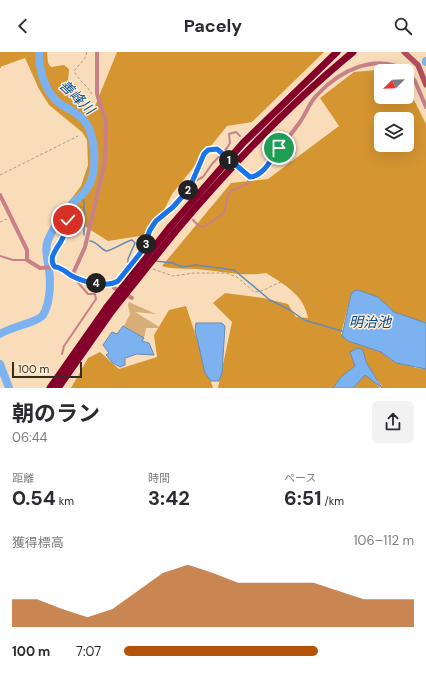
<!DOCTYPE html>
<html lang="ja">
<head>
<meta charset="utf-8">
<style>
	:root { --surface:#fff; --page:#f2f2f3; --text:#2b2b33; --muted:#7c7c81; --accent:#b45309 }
	body { margin:0; font-family:"DM Sans","Noto Sans JP",sans-serif; background:var(--page); color:var(--text); height:100vh; display:flex; flex-direction:column; font-size:15px; white-space:nowrap }
	* { box-sizing:border-box; margin:0 }
	p { font-size:13px; color:var(--muted) }
	.icon { flex:none; width:22px; height:22px; fill:none; stroke:currentColor; stroke-width:2; stroke-linecap:round; stroke-linejoin:round }
	.map { position:relative; height:336px; overflow:hidden }
	.drawer { display:flex; flex-direction:column; background:var(--surface); flex:1 }
	.drawer>* { flex:none }
	.needle { width:26px; rotate:247deg }
	.buttons { position:absolute; left:374px; top:12px; display:grid; gap:8px }
	.buttons a { display:grid; place-items:center; width:40px; height:40px; border-radius:6px; background:var(--surface); box-shadow:0 4px 16px #0002; font-size:20px }
	.scale { position:absolute; left:12px; bottom:10px; width:70px; box-sizing:border-box; padding-left:4px; border:2px solid #372c1f; border-top:0; font-size:11px; line-height:14px; white-space:nowrap; color:#372c1f; -webkit-text-stroke:3px #fdecd7; paint-order:stroke }
	.pin { position:absolute; display:grid; place-items:center; width:34px; height:34px; color:#fff; margin:-17px; border:2px solid #fff; border-radius:50%; box-shadow:0 1px 4px #0007 }
	.km { position:absolute; width:20px; height:20px; margin:-10px; border-radius:50%; background:#222; color:#fff; font-size:11px; line-height:20px; text-align:center }
	.round { display:grid; place-items:center; flex:none; width:42px; height:42px; border-radius:6px; background:var(--page) }
	.overview { display:flex; align-items:center; justify-content:space-between; height:68px; padding:0 12px }
	h1 { font-size:22px; font-weight:700; line-height:30px }
	.figures { display:grid; grid-template-columns:repeat(3,1fr); gap:6px; height:68px; padding:4px 12px }
	.figures div { display:grid; align-content:center }
	.figures b { font-size:20px; font-weight:700 }
	.figures small { font-size:11px; font-weight:400 }
	.figures p { font-size:11px }
	.chart { height:112px; padding:8px 12px }
	.chart p { display:flex; justify-content:space-between }
	.chart svg { width:100%; height:72px; margin-top:4px; fill:var(--accent); opacity:.7 }
	ul { padding:0 12px; list-style:none; font-size:13px }
	li { display:grid; grid-template-columns:64px 48px 1fr; align-items:center; height:30px }
	li i { height:10px; border-radius:5px; background:var(--accent) }
	header { display:flex; justify-content:space-between; align-items:center; height:52px; padding:0 12px; background:var(--surface); font-size:18px; font-weight:700 }
	.map>svg:first-child { display:block }
	.green { fill:#d7ae77 }
	.forest { fill:#d59531; fill-rule:evenodd }
	.water { fill:#7db2f1; stroke:#688ab2 }
	.lines { fill:none; stroke-linecap:round; stroke-linejoin:round }
	.stream { stroke:#688ab2; stroke-width:1.5 }
	.river { stroke:#7db2f1; stroke-width:8 }
	.path { stroke:#b09a80; stroke-width:1; stroke-dasharray:3 2; stroke-linecap:butt }
	.lane { stroke:#c78187; stroke-width:2 }
	.street { stroke:#c78187; stroke-width:4 }
	.secondary { stroke:#b34e5c; stroke-width:5.5 }
	.highway { stroke:#84002a; stroke-width:7 }
	.street-bridge { stroke:#c78187; stroke-width:4 }
	.highway-bridge { stroke:#84002a; stroke-width:7 }
	.route-casing { stroke:#fff; stroke-width:8 }
	.route { stroke:#1a73e8; stroke-width:5 }
	.labels { text-anchor:middle; dominant-baseline:central; stroke-width:3; stroke-linejoin:round; paint-order:stroke }
	.water-label { font-size:14px; font-style:italic; fill:#014b91; stroke:#fdecd7 }
</style>
</head>
<body>
<header><svg class="icon" aria-label="back" viewBox="0 0 24 24"><path d="M15 5l-7 7 7 7"/></svg>Pacely<svg class="icon" aria-label="search" viewBox="0 0 24 24"><circle cx="10" cy="10" r="6"/><path d="M15 15l6 6"/></svg></header>
<div class="map">
<svg width="426" height="336" viewBox="0 0 426 336">
	<rect width="100%" height="100%" fill="#f9ddba"/>
	<path class="green" d="M129,250L156,262L135,260L161,276H146L144,286L124,274L130,262L128,253Z"/>
	<g class="forest">
		<path d="M0,0H47L48,11L51,15L64,13L69,17L68,29L72,42L93,59L117,0H324L252,70L227,74L172,142L152,182L108,189L75,168L68,151L81,134L88,113L87,88L82,80L49,53L39,37L25,6L0,15Z"/>
		<path d="M389,17L392,19H381V45H407V34L426,72V271L394,260L378,245L351,242L341,282L381,300L390,307L416,316L426,317V336H381L382,334L369,316L363,304L362,298L358,296L350,300L355,314L341,325L333,336H218L232,270L213,251L225,241L263,246L288,252L296,265L308,266C304,243 284,232 266,221C244,225 219,219 197,217C185,216 174,218 162,214L231,131L268,127L339,74L320,46L354,20ZM381,67H407V93H381Z"/>
		<path d="M186,254L213,336H71L88,306L100,300L119,317L157,305L154,283L169,258Z"/>
		<path d="M365,323L371,326L380,336H353Z"/>
	</g>
	<g class="water">
		<path d="M358,238L378,245L394,260L426,271V317L396,311L381,300L348,289L342,284L351,242L354,239Z"/>
		<path d="M196,271H222L225,274L222,321L219,329H211L205,321L195,278Z"/>
		<path d="M123,274L144,286L142,289L149,291L154,303L137,302L125,306V313L120,315L113,311L106,303L109,301L103,293L112,280L117,282Z"/>
		<path d="M358,296L363,298L366,310L382,336L365,323L353,336H333L341,325L355,314L350,300Z"/>
	</g>
	<g class="lines">
		<g class="stream">
			<path d="M82,143L84,151V183"/>
			<path d="M90,189C98,190 99,196 106,199C109,200 126,189 132,188L135,191L128,207V211H139"/>
			<path d="M155,209L173,211L182,215L196,213L234,218L270,248L290,258L304,268L342,279"/>
		</g>
		<g class="river">
			<path d="M426,9V10"/>
			<path d="M0,282C11,275 38,270 43,263C50,252 51,230 49,218C48,208 44,198 48,188C53,176 64,161 73,151C77,147 83,143 86,138C97,123 96,96 90,79C86,66 74,60 62,53C45,42 39,19 39,0"/>
			<path d="M0,312L9,336"/>
		</g>
		<g class="path">
			<path d="M87,0L85,6L74,19C79,29 87,33 92,42"/>
			<path d="M0,16L1,15"/>
			<path d="M0,123L78,84"/>
			<path d="M0,170L7,167"/>
			<path d="M52,211L55,199L64,184L65,171L68,168"/>
			<path d="M153,217L173,224L194,221H226L237,225L254,240C267,241 280,224 293,231C299,235 297,243 302,247C307,251 313,254 318,258"/>
		</g>
		<g class="lane">
			<path d="M193,130L203,125L212,112L227,96L230,91L229,82L236,80L240,84"/>
			<path d="M193,168L198,173L204,175L224,161L228,143L231,139L247,132L250,125"/>
			<path d="M0,204L13,208H26"/>
			<path d="M62,302L64,294L96,247L95,242H88L74,226"/>
		</g>
		<g class="street">
			<path d="M407,20L415,29L426,55"/>
			<path d="M244,122C251,126 255,125 261,121C272,104 286,90 297,74C305,65 308,52 317,43C339,19 376,0 406,19"/>
			<path d="M0,143L27,198V208L40,216L58,215L77,226L107,234L114,232L118,229L141,199L150,178L156,169L173,155L189,137L204,102L208,98L217,97"/>
			<path d="M72,224L85,195L105,109L106,70L97,42V0"/>
			<path d="M114,232V236L132,246"/>
		</g>
		<path class="secondary" d="M404,0L418,13L426,33"/>
		<g class="highway">
			<path d="M170,175L243,91L337,0"/>
			<path d="M175,180C229,116 287,54 353,0"/>
			<path d="M50,336L107,255"/>
			<path d="M58,336L112,259"/>
		</g>
		<path class="street-bridge" d="M217,97L244,122"/>
		<g class="highway-bridge">
			<path d="M107,255L170,175"/>
			<path d="M112,259L175,180"/>
		</g>
	</g>
	<g class="lines">
		<g class="route-casing">
			<path id="route" d="M68,168L65,171C64,175 65,179 64,183C61,193 46,205 55,215C62,215 66,221 72,224C84,230 106,236 118,229L142,199L150,178L156,169L173,155L189,137L204,102L208,98L217,97L250,125C264,124 271,107 279,96"/>
		</g>
		<use href="#route" class="route"/>
	</g>
	<g class="labels">
		<g class="water-label">
			<text transform="translate(77 45) rotate(44)">善峰川</text>
			<text x="370" y="270">明治池</text>
		</g>
	</g>
</svg>
<div class="buttons">
<a><svg class="needle" viewBox="-14 -14 28 28"><path d="M0-13l5 13h-10z" fill="#e53935"/><path d="M0 13l5-13h-10z" fill="#7c7c81"/></svg></a>
<a><svg class="icon" aria-label="layers" viewBox="0 0 24 24"><path d="M12 4l9 5-9 5-9-5zM3 14l9 5 9-5"/></svg></a>
</div>
<div class="scale">100 m</div>
<div class="pin" style="left:279px;top:96px;background:#1e9e55"><svg class="icon" aria-label="arrive" viewBox="0 0 24 24"><path d="M6 21V4h12l-3 4 3 4H6"/></svg></div>
<div class="pin" style="left:68px;top:168px;background:#d93025"><svg class="icon" aria-label="check" viewBox="0 0 24 24"><path d="M5 12l5 5 9-10"/></svg></div>
<b class="km" style="left:229px;top:108px">1</b>
<b class="km" style="left:188px;top:138px">2</b>
<b class="km" style="left:146px;top:192px">3</b>
<b class="km" style="left:96px;top:231px">4</b>
</div>
<section class="drawer">
<div class="overview"><div><h1>朝のラン</h1><p>06:44</p></div><a class="round"><svg class="icon" aria-label="share" viewBox="0 0 24 24"><path d="M12 15V3M7 8l5-5 5 5M5 13v7h14v-7"/></svg></a></div>
<div class="figures">
<div><p>距離</p><b>0.54<small> km</small></b></div>
<div><p>時間</p><b>3:42</b></div>
<div><p>ペース</p><b>6:51<small> /km</small></b></div>
</div>
<div class="chart"><p><span>獲得標高</span>106–112 m</p>
<svg viewBox="0 0 160 44" preserveAspectRatio="none"><path d="M0 44V27L10 27L20 33L30 38L40 33L50 22L60 11L70 6L80 11L90 17L100 17L110 17L120 17L130 22L140 27L150 27L160 27V44z"/></svg>
</div>
<ul>
<li><b>100 m</b>7:07<i style="width:67%"></i></li>
</ul>
</section>
</body>
</html>
